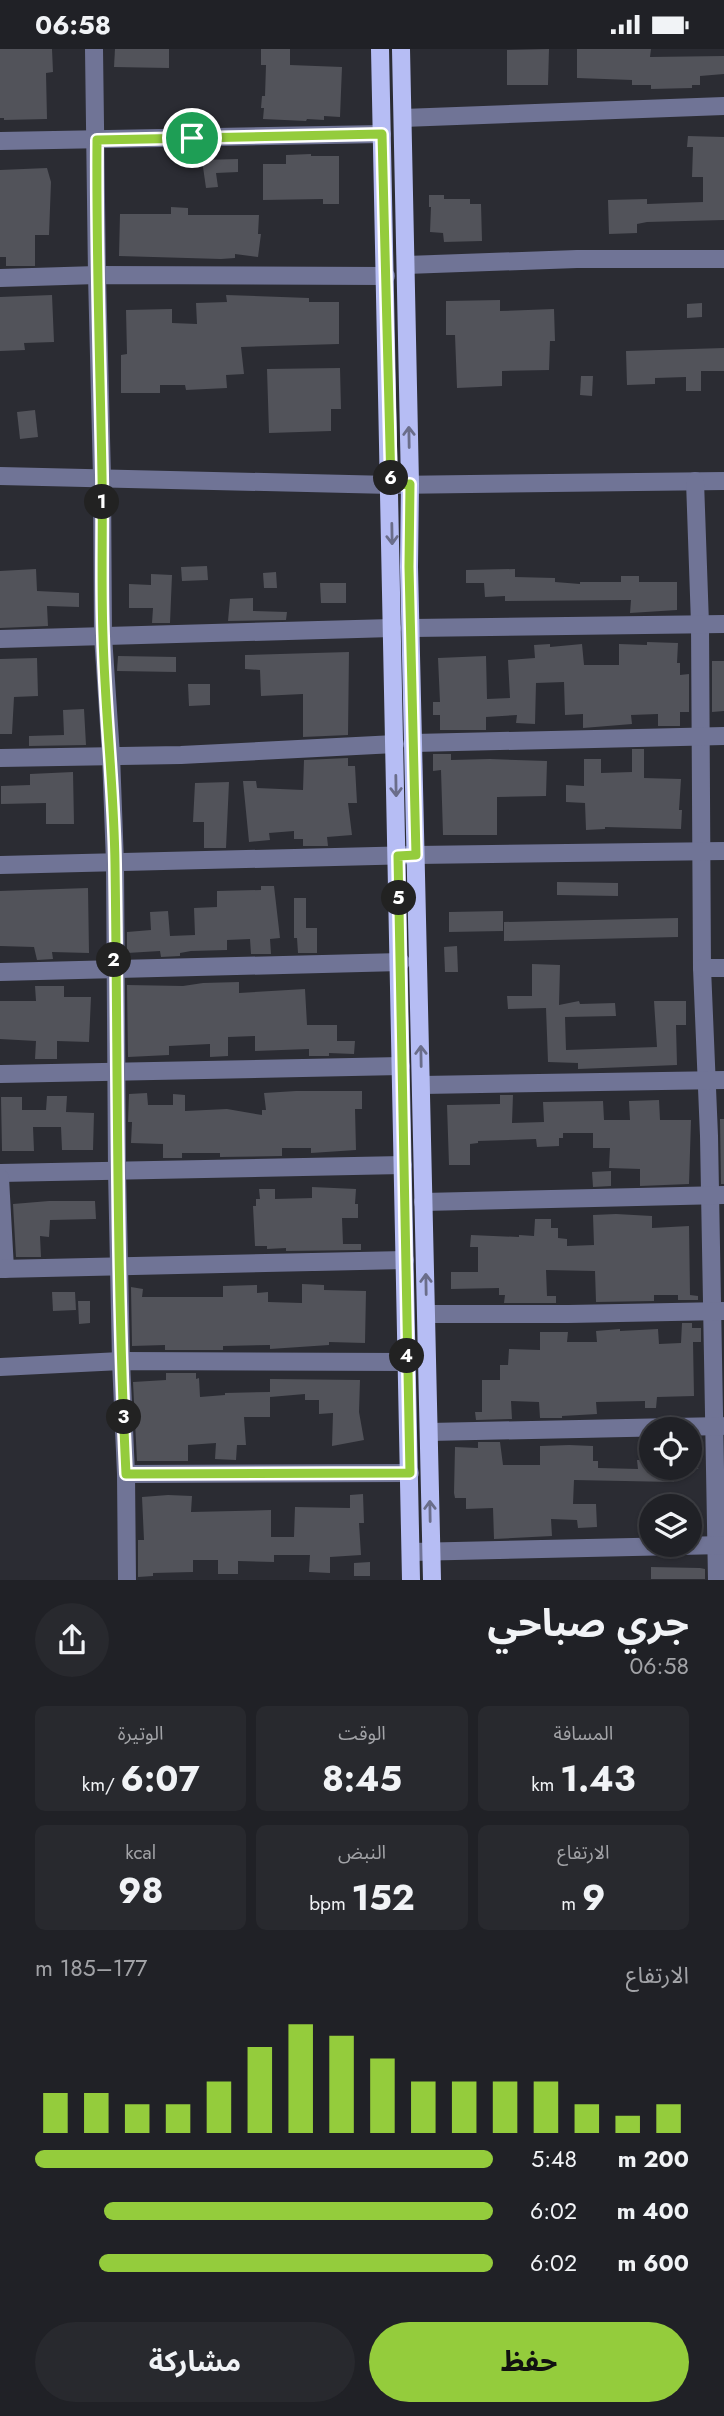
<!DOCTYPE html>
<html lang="ar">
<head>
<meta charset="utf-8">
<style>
	:root { --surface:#202126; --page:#28292e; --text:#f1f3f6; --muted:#a2a3a7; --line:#3d3e43; --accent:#94cc3c }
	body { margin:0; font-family:Jost,"Noto Sans Arabic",sans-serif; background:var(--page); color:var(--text); direction:rtl; height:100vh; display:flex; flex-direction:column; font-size:26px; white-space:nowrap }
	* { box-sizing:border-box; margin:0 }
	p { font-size:23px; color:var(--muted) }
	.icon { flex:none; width:38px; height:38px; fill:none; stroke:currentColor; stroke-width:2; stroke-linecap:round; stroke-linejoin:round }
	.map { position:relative; height:1531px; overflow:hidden; direction:ltr }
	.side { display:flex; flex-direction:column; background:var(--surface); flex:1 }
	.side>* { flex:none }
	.tools { position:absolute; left:639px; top:1368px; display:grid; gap:14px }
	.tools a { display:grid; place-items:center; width:63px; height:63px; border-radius:50%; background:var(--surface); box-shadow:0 2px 5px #0004,0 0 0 2px var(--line); font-size:35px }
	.pin { position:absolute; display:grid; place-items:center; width:60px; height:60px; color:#fff; margin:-30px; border:4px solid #fff; border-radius:50%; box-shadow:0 2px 7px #0007 }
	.km { position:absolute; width:35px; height:35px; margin:-18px; border-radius:50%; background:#222; color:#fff; font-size:19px; line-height:35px; text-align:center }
	.round { display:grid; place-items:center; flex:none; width:74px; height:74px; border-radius:37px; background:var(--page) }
	.headline { display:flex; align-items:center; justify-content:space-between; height:119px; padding:0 35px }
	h1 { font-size:38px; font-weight:700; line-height:52px }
	.stats { display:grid; grid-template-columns:repeat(3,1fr); gap:10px; height:119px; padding:7px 35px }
	.stats div { display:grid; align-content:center; border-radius:10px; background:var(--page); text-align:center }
	.stats b { font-size:35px; font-weight:700 }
	.stats small { font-size:19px; font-weight:400 }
	.stats p { font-size:19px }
	.chart { height:196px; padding:14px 35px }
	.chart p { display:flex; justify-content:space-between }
	.chart svg { width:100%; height:126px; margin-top:7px; stroke:var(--accent); stroke-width:6 }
	.button { display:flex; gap:14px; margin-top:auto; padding:14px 35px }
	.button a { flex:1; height:80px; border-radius:42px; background:var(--accent); color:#111; font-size:28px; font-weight:700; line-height:80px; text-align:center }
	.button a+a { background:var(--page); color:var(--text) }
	ul { padding:0 35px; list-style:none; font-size:23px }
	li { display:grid; grid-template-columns:112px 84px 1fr; align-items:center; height:52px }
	li i { height:18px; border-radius:9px; background:var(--accent) }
	.status { display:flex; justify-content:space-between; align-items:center; height:49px; padding:0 35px; background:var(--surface); direction:ltr }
	.status svg { height:19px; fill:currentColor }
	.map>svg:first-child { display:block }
	.building { fill:#52535a }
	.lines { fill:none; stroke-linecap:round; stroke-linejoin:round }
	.minor { stroke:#707496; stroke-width:18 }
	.major { stroke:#b6bdf4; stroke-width:18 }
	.oneway { stroke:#6a6d8a }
	.route-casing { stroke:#fff; stroke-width:14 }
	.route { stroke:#94cc3c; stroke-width:9 }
</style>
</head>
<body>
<div class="status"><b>06:58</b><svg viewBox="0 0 49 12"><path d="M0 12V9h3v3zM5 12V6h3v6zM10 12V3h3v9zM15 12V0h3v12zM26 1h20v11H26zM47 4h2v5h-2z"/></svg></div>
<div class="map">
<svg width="724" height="1531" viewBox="0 0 724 1531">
	<rect width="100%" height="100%" fill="#2b2c33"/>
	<g class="building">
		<path d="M0,0H52L53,23L46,24L47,70L4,71V69H0Z"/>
		<path d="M115,0H169V19L114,18Z"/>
		<path d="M261,0H290V16L342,18L340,68L324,67V71L307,70L306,72L263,70L264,59H261L262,47H265L266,16H261Z"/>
		<path d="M549,0L548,36H507V1Z"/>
		<path d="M577,0H651L650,8L724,7V25L700,27V36H692V39L651,40V36H632V31L577,29Z"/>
		<path d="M688,87L724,88V171L647,173L637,175V184L609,185L608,151L647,150V155L703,153V128H692L693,98H687Z"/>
		<path d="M311,105V107H339V155H323V150L263,151V115H286V106Z"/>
		<path d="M238,110V123L216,124L218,138L206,139L202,111Z"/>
		<path d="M47,119L51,133L49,186H35V217H6V208H0V121Z"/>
		<path d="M429,146H444V150H470V155H481L482,192L444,193L443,184L430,183L431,158H429Z"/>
		<path d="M171,158L188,159V166H259L258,185H261L258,208L235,205V209L221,210L119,207L120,165H171Z"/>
		<path d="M52,246L54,293L24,294L25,301L0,302V248Z"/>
		<path d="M226,246L309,249V253H339V295L241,298L244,325L226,326L227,339L186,341L185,336H160V344H121V306L127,305L126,261L172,260V274L197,275L196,254L227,253Z"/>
		<path d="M500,251V262L554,260L555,292H550L549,321L502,322V337L457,339L455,286H446V252Z"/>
		<path d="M702,254V268L687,269V255Z"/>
		<path d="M724,299V322H701V342H686V328L655,329V335L627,336L626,302Z"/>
		<path d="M340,319L341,360H331V382L269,384L267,320Z"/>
		<path d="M581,327H593L592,347L580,346Z"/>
		<path d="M35,361L38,388L20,390L17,363Z"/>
		<path d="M207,517L208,531L182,532L181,518Z"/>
		<path d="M36,520L37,542L79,544V558L47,557L48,577L0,579V522Z"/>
		<path d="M515,520V528L555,529V533L580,535V533H621V527H639V533H677V561L630,564L631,551L505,552V547L485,548L484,534H466V521Z"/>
		<path d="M276,523L277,539H264L263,524Z"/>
		<path d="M151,525L172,526L170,574H152L153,559H129V535L151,536Z"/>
		<path d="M320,534H346V554H321Z"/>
		<path d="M253,549V562L287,563L286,571L228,572L230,550Z"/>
		<path d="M647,593L678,594L677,614H680V626L689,625V663H680V677H658V665L631,666L632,675L583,679V665L565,666L564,633L536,634L535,675L516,674L517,666L486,668V681H440V666H433V653H440L438,609L486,607L487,650L510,649L508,611L535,609L534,596L550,595V598L582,595L584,616H619V595L647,596Z"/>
		<path d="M349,603L348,686L303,688V645L261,647L260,621L245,620V606Z"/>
		<path d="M118,607L176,608V623L117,622Z"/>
		<path d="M37,609L38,647L14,648L12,685H0V610Z"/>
		<path d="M712,612H724V662L712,663Z"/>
		<path d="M188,635H210V656L189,657Z"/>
		<path d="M84,660L86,696L29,697V687L64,686L63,661Z"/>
		<path d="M632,700H644V729L681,730L679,761H682L681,780L605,778V780L586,781L585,754L566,753V736L584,737V710H601V724L632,723Z"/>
		<path d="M433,705H451V711L490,710L547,712L546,747L497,748V786H443L441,721L433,722Z"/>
		<path d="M348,709V717H355L357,754H348L352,786L327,788L328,797H303V790H294V782L269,784L270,791L249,793L243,732H256L257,739L303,741L304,711Z"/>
		<path d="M73,723L74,775H46V754L1,755V737L30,736V725Z"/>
		<path d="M229,733L226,799H204V773H193L195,734Z"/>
		<path d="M557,833L618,834V847L557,846Z"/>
		<path d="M261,837H274L280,889L270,890L271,905H251L250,890L227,891V901L191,902L180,904V907L161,908L160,902L127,904V883L151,881L150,863L168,862L170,887L195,886L194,859L217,858V842L261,841Z"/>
		<path d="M88,839L89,904L52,903L53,910L37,911L34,898L0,897V842Z"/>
		<path d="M294,849H306V879H317V904H298L297,889H294Z"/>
		<path d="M503,862V882L449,883V863Z"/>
		<path d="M678,869V888L504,892V873Z"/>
		<path d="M457,897L458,923H445L444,898Z"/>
		<path d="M532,915L560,916L559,956L579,952L580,955L615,954L616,967L565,968L566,1001L657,998L654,952H686V976H676L677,1016L578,1020V1014L548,1013L546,959L508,960L507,947H532Z"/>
		<path d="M239,933V944L305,940L307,976H337V992H355L354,1005L329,1004V1007H309V1000L255,1002V987L228,988V1007L210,1008V995L169,997V1006L128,1008L127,936L183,937L203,934Z"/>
		<path d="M35,937H64V948H91L89,993L57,992V1010H35L36,992L0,990V952H36Z"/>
		<path d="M296,1042H362V1060H355L356,1101L311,1104V1099H282V1107L220,1108V1104H182V1109H163V1095L131,1094L132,1073H128L129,1045L147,1044L148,1056H173V1045L185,1046V1062L227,1060L262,1066V1061H266L264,1044Z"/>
		<path d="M500,1046H513L512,1074L544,1073L543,1053L603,1052L604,1071H630L629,1052L659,1051L660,1071H691L689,1135L640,1137V1120L609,1119L610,1099H593V1084H563V1089H559V1097L537,1098L536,1090L478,1092V1094L470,1095V1116H449L447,1056L500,1055Z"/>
		<path d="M47,1047H67L66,1063L94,1064L93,1101H62L61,1078H33L34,1102H2L1,1048H22V1061H46Z"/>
		<path d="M720,1070H724V1135H721Z"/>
		<path d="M611,1122V1137L593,1138L592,1123Z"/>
		<path d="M312,1138L356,1140L355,1155H358V1169H342L343,1195H361V1201L286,1202V1199L267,1200V1197H255L253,1157H256V1150H260L259,1140H275V1150L312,1149Z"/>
		<path d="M49,1152H95L96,1170L50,1171L49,1188L40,1187L41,1208H16L13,1155Z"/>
		<path d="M616,1165L652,1167V1179L689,1177L690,1246L698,1247V1251H678V1246H654V1252L596,1253L595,1222L546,1221L547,1247H556V1254H504L505,1246H499V1239L451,1240V1223H478V1198H470L471,1186L519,1188V1186L534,1187L535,1170H551V1179H558V1189L567,1190V1197L594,1196L593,1166Z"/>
		<path d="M302,1235L324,1236V1241L366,1242L365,1294L329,1293V1296L270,1300V1296L223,1297V1301H165V1296L132,1297L131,1238L143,1240L142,1248H223V1237L257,1236V1244L268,1243V1253L302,1254Z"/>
		<path d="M52,1243H75L76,1261L53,1262Z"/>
		<path d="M78,1252H90V1274L79,1275Z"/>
		<path d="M682,1274H692V1279H701V1293H693L694,1347L657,1348L656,1359H645V1352L596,1353L597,1365L562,1367V1369H540L539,1353L511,1352L512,1370L476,1371L475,1363H482V1331H500V1316H508L509,1300L540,1301V1283H568L567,1293H597L596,1282L620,1280V1282L658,1280L659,1295L681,1294Z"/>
		<path d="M166,1324H196V1330L199,1329L200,1348L225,1346V1344L270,1343V1330L360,1331L359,1363L364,1391L332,1397L333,1364L319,1365V1351H305V1345L270,1348V1344V1368H244L246,1396H237L236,1411L215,1410L216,1394L188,1396V1412H137L133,1333L166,1331Z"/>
		<path d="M478,1393H500L503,1416H540V1397L569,1396L593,1397V1412H598V1419L638,1420L637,1411H651V1419H699L674,1430V1433L574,1431L573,1455H596L597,1478L578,1479L577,1471L551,1470L552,1487L494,1490L493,1459L466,1460V1449H455L454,1444L455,1398L478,1399Z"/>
		<path d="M363,1445L364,1474H359L361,1506L330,1508V1524L309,1523L310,1506H274V1513L238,1512V1525H218V1511H193V1523L153,1524V1527L138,1528V1491H144L142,1448L168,1446L192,1447L191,1463L271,1461V1488H294L295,1458L350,1459V1446Z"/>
		<path d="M370,1513V1527H354V1514Z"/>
		<path d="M651,1518L700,1519L705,1520V1530H651Z"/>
	</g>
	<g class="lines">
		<g class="minor">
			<path d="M94,0L97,226L102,429L103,587L111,706L115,814L117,1121L121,1312L126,1425L127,1531"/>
			<path d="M403,69L724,57"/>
			<path d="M0,92L382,85"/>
			<path d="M406,216L577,210H724"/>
			<path d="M0,229L97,226L386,227"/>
			<path d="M0,427L391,436L724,432"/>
			<path d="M695,432L700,575L702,919L709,1087L717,1531"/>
			<path d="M412,579L724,575"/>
			<path d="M0,590L392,579"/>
			<path d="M414,694L724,687"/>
			<path d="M0,709L181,706L395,695"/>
			<path d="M0,816L416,806L724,802"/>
			<path d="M702,919H724"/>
			<path d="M0,923L401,913"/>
			<path d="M0,1025L401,1017"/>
			<path d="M422,1036L724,1031"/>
			<path d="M0,1124L403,1116"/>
			<path d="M0,1129L5,1220"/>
			<path d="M423,1153L724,1146"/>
			<path d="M0,1220L405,1211"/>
			<path d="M426,1265H568L724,1262"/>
			<path d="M0,1318L121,1312L407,1313"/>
			<path d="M429,1383L722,1377"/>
			<path d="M126,1425L410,1424"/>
			<path d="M411,1503L724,1496"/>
		</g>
		<g class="major">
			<path d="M380,0L411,1531"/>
			<path d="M401,0L410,435L409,518L432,1531"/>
		</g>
	</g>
	<defs><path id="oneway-shaft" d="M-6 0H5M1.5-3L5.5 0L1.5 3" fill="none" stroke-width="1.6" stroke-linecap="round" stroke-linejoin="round" transform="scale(1.75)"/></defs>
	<g class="oneway">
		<use href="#oneway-shaft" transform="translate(409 388) rotate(-91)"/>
		<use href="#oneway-shaft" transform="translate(392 485) rotate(89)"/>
		<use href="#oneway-shaft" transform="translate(396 737) rotate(89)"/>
		<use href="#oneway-shaft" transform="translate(421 1007) rotate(-91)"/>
		<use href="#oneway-shaft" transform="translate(426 1235) rotate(-91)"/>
		<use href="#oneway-shaft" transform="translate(430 1462) rotate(-91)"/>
	</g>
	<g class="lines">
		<g class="route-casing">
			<path id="route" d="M382,85L391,436L410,435L409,518L416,806L398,807L410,1424L126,1425C116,1221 118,1018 115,815C114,739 105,663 103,587C101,534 103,480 102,426C100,314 96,203 97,91Z"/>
		</g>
		<use href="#route" class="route"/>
	</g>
</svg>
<div class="tools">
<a><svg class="icon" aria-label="locate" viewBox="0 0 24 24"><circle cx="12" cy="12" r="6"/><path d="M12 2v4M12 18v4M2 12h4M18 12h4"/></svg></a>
<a><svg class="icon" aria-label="layers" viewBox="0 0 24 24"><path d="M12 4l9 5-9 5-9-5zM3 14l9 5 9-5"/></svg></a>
</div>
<div class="pin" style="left:192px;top:89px;background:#1e9e55"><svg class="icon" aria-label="arrive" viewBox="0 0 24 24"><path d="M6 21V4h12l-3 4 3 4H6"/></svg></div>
<b class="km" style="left:102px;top:453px">1</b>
<b class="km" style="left:114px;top:911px">2</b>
<b class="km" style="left:124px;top:1368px">3</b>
<b class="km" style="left:407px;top:1307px">4</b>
<b class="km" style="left:399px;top:849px">5</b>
<b class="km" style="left:391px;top:429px">6</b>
</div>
<section class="side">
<div class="headline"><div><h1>جري صباحي</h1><p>06:58</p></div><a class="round"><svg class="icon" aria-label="share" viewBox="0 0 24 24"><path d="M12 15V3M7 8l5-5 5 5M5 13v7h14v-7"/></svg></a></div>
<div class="stats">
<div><p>المسافة</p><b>1.43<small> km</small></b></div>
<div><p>الوقت</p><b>8:45</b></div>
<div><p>الوتيرة</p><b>6:07<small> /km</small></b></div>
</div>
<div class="stats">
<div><p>الارتفاع</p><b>9<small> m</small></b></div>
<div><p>النبض</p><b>152<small> bpm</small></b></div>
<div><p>kcal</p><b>98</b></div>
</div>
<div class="chart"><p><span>الارتفاع</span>177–185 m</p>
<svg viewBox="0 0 160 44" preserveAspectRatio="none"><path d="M5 44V30M15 44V30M25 44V34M35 44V34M45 44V26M55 44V14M65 44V6M75 44V10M85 44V18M95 44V26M105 44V26M115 44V26M125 44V26M135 44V34M145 44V38M155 44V34"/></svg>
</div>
<ul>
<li><b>200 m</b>5:48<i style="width:100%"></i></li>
<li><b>400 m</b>6:02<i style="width:85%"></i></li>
<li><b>600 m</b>6:02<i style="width:86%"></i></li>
</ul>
<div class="button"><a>حفظ</a><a>مشاركة</a></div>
</section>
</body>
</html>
